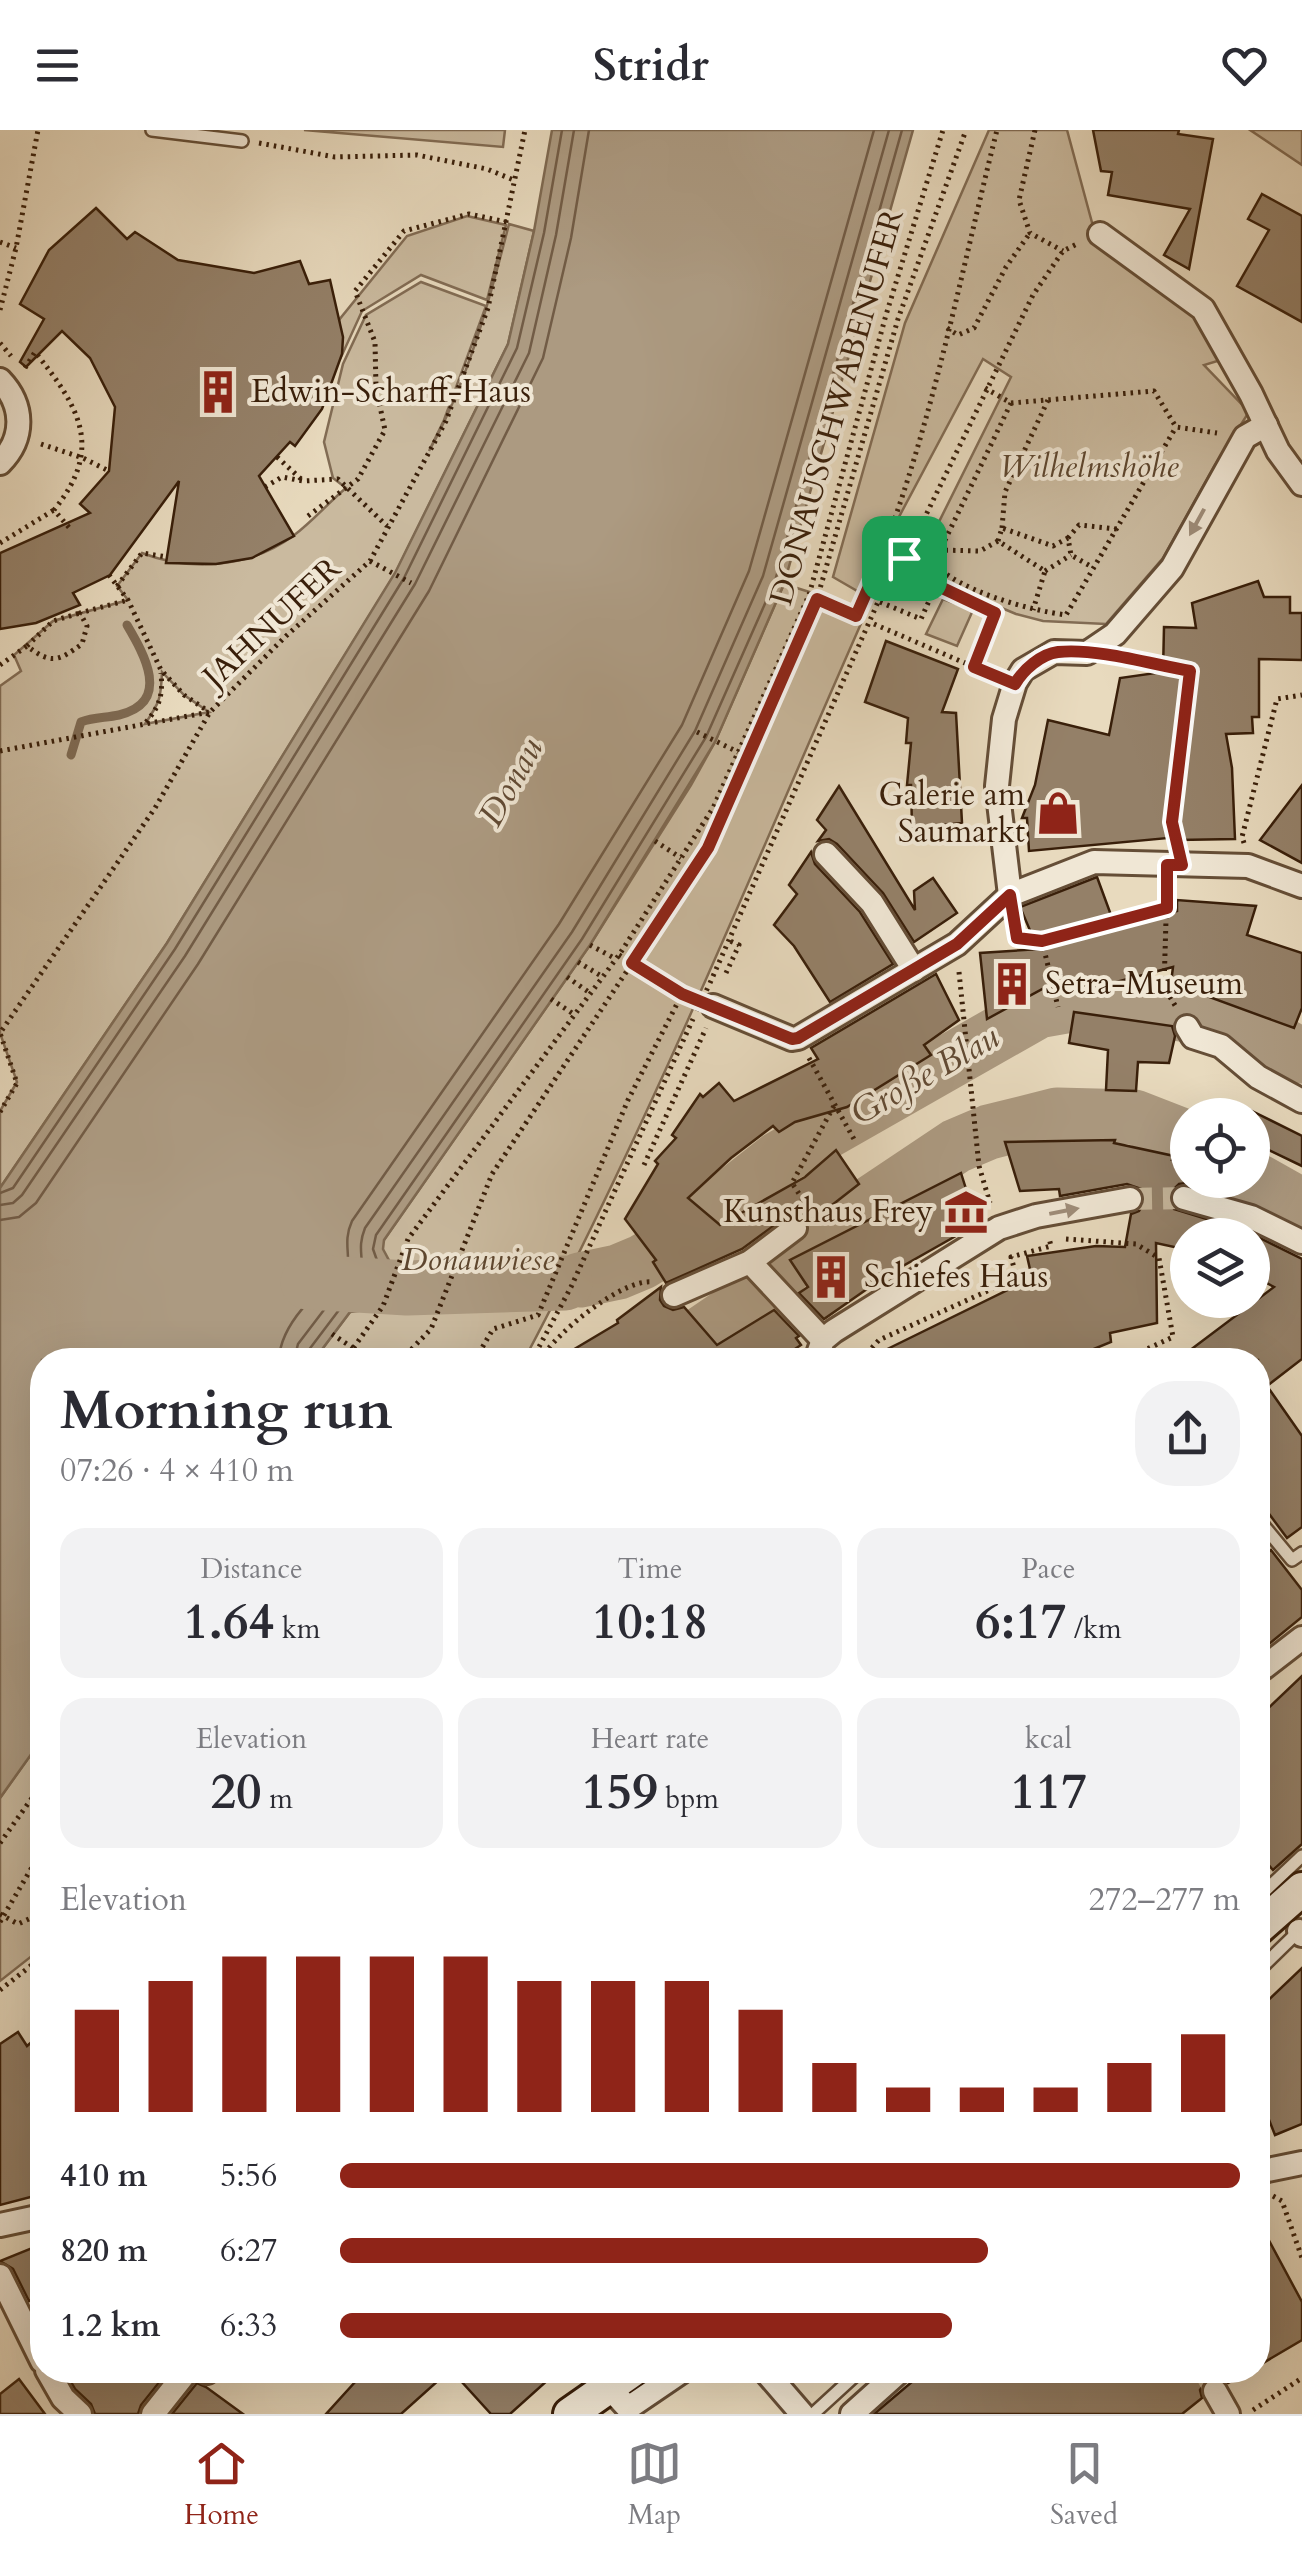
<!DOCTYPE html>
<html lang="en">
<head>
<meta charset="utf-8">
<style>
	:root { --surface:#fff; --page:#f2f2f3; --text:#2b2b33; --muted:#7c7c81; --line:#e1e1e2; --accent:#8f2418 }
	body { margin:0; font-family:Cardo,serif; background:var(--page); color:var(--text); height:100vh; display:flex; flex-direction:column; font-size:38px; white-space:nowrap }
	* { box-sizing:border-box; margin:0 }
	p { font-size:32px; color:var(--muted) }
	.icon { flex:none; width:55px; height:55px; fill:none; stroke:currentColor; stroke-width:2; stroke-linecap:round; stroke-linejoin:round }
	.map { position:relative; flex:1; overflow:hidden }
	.drawer { position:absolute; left:30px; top:1218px; width:1240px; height:1035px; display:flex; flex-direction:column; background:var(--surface); border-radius:40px; box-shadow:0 10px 40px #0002 }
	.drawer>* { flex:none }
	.fabs { position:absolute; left:1170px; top:968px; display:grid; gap:20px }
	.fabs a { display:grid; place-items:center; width:100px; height:100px; border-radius:50%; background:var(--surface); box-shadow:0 10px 40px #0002; font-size:50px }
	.pin { position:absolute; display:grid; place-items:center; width:85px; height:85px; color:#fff; margin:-42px; border-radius:20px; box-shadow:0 5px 15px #0006 }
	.round { display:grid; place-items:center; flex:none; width:105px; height:105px; border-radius:40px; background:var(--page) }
	.head { display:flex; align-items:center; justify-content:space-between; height:170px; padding:0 30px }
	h1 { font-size:55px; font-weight:600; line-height:75px }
	.figures { display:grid; grid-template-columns:repeat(3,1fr); gap:15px; height:170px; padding:10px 30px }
	.figures div { display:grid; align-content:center; border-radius:25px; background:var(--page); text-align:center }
	.figures b { font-size:50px; font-weight:600 }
	.figures small { font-size:28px; font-weight:400 }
	.figures p { font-size:28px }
	.chart { height:280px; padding:20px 30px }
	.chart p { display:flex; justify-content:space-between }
	.chart svg { width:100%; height:180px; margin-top:10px; stroke:var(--accent); stroke-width:6 }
	ul { padding:0 30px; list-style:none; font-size:32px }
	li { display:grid; grid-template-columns:160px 120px 1fr; align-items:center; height:75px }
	li i { height:25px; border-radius:12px; background:var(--accent) }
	header { display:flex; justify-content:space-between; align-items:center; height:130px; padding:0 30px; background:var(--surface); font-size:45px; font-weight:600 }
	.dock { display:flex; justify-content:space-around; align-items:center; height:140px; border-top:2px solid var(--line); background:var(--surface); font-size:28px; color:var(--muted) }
	.dock a { display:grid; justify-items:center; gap:5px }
	.dock .current { color:var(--accent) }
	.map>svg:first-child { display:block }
	.green { fill:#caba9f; stroke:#826c54; stroke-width:2.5; fill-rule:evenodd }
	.water { fill:#ac9a81; stroke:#7e6951; stroke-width:2.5 }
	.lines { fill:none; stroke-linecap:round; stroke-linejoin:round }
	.shore { stroke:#725c46; stroke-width:2.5 }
	.stream { stroke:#7e6951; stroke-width:9 }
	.river { stroke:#ac9a81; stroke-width:55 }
	.building { fill:#948068; stroke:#391f0a; stroke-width:2.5 }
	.street-tunnel { stroke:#c5b59a; stroke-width:22; stroke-dasharray:22 11; stroke-linecap:butt }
	.lane-casing { stroke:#654e37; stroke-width:16 }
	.street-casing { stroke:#654e37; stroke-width:28 }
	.secondary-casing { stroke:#391f0a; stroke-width:38 }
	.path { stroke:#391f0a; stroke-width:5; stroke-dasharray:2.5 5; stroke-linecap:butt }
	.lane { stroke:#f0e7d5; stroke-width:11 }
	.street { stroke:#f0e7d5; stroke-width:22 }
	.secondary { stroke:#f0e7d5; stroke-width:32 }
	.path-bridge { stroke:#391f0a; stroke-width:5; stroke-dasharray:2.5 5; stroke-linecap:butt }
	.oneway { fill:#9e8d7a }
	.route-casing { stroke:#fff; stroke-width:20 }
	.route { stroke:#8f2418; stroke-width:12 }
	.labels { text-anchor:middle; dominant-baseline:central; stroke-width:8; stroke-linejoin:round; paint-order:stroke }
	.poi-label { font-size:32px; fill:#391f0a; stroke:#f0e7d5; text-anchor:start }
	.street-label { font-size:32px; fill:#391f0a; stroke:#f0e7d5 }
	.park-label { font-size:32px; font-style:italic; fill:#5d462f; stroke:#f0e7d5 }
	.water-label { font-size:35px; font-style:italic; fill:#614a34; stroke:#f0e7d5 }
</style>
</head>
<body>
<header><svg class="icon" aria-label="menu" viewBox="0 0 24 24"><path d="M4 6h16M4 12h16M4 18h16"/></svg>Stridr<svg class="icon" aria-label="heart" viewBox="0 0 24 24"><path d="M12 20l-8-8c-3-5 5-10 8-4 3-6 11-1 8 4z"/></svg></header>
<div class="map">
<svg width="1302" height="2284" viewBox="0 0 1302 2284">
	<rect width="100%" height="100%" fill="#e8dabe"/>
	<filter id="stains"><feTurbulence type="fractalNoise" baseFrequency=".002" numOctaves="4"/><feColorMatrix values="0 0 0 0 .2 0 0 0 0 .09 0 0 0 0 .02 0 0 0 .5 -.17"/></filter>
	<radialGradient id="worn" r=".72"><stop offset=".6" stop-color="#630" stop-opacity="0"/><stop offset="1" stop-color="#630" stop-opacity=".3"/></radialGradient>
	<g class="green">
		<path d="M304,0H505L503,17Z"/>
		<path d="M989,0H1067L1097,111L1198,183L1224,229L1204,235L1249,282L1215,335L1163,428L1106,494L1043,491L1016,484L930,448L922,439L920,430L1011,247L983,229L859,462L833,447L905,193Z"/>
		<path d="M1250,0H1302V35Z"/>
		<path d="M467,86L506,95L487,170L421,145L362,181L342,225L339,190L407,106Z"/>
		<path d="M509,94L534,101L508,214L395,444L167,813L0,1058V981L17,952L0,903V556L21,541L14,525L53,491L128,470L117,456L142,423C191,442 249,438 293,406C312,392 328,373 346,358L333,348L324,312L343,234L366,185L421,152L486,176L444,290L429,321C468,251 489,172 509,94ZM162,542L184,565L209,582L145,594C160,572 161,568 162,542Z"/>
		<path d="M784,454L867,480C756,731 653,987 524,1230H314L350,1182L384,1110L590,815L691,655L715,612Z"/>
		<path d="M943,469L973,480L957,516L926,504Z"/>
		<path d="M42,1609V1818L0,1851V1668Z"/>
	</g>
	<path class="water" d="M552,0H913L784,454L715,612L590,815L384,1110L383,1119L391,1134L372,1179L350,1182L314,1230H42V1609L0,1668V1058L167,813L395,443L508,214L534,101Z"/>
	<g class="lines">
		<g class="shore">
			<path d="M0,1063L13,1058L175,819L404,448L517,218L544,103L562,0"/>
			<path d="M0,1075L13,1073L22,1065L185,826L415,454L529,223L556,105L574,0"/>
			<path d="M0,1090L19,1087L36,1073L198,834L429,461L543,228L571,108L589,0"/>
			<path d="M279,1230C280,1195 318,1157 346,1143C352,1126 342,1113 352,1091L559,794L682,595L749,441L874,0"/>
			<path d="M294,1230L298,1214L333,1168L357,1157C368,1129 355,1123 365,1098L572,802L695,601L763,446L889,0"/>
			<path d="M307,1230L308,1221L342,1176L365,1168L379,1136L373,1119L376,1105L582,809L706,607L775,451L902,0"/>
		</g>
		<path class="stream" d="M71,625L81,592C94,587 106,588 119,585C172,572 144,524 127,495"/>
		<g class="river">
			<path d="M1252,1048L1302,1076"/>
			<path d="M580,1150L618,1142L642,1132L665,1118L778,1029L1038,881L1089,872L1242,892L1302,926"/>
			<path d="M308,1152L407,1158L565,1153"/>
			<path d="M663,1230L751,1170L814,1111L956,1016L989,1002L1057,985L1134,987L1188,1008"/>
		</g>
	</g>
	<g class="building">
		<path d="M1093,0H1179L1178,4L1213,9L1189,139L1164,125L1190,79L1108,65L1112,42L1101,41Z"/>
		<path d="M1262,64L1302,86V192L1237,156L1269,100L1248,89Z"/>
		<path d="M96,78L127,109L135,102L178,130L254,143L300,131L309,154L330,150L343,207L342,224L322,279L295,316L290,312L259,346L294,406L252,428L216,434L166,433L179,351L110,445L73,463L80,475L36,493L0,499V423L90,383L80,374L109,341L115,277L90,228L62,201L26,237L20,232L44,189L20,174L49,120Z"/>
		<path d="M1258,451L1264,467H1290V483H1302V530L1259,529V587H1252L1253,603L1226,604L1232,638L1235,709L1178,710V707L1029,721L1027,688H1022L1035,655L1048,590L1109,605L1120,548L1163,542L1164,497L1196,498L1192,473Z"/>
		<path d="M886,511L958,539L942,582L956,583L962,693L912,698L911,655H907L911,613H906L908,588L865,572Z"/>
		<path d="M1302,655V733L1260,710Z"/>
		<path d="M839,656L915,780L914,761L933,748L957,783L914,812L883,763L837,714L829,709L818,711L826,700L817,690Z"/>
		<path d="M811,722L815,734L860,782L893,834L830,872L794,816L774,795L797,764L789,755Z"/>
		<path d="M1097,747L1115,796L1177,781V770L1256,776L1247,805L1302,823V878L1294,898L1171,853L1173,837L1090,859L1060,862L1057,851L987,889L980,823L1038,819L1020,777Z"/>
		<path d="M936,844L959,890L924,915L931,925L847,977L795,992L779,1002L773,996L731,1028L688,1068L720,1095L805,1047L836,1020L859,1054L809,1093L800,1084L787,1086L742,1119L666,1153L653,1132L656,1130L625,1089L658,1034L655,1031L676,1008L672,1005L700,964L703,967L719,953L734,971L818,929L811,918Z"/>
		<path d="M1074,882L1172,896L1175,906L1169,933L1138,932L1136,961L1106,960L1108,920L1069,913Z"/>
		<path d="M1252,981L1302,1006V1036L1252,1012Z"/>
		<path d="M1115,1010L1114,1013L1174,1026L1172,1030L1188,1034L1187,1053L1179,1054L1170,1063L1174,1079L1246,1101L1302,1129V1229L1267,1256L1302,1306V1397L1287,1408L1258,1369V1230H1177L1274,1157L1252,1145V1105H1188V1120L1156,1113L1157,1193L1110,1203L1111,1212L1067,1230H865L1032,1148L1027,1126L1096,1116L1125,1117L1131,1084L1139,1081L1144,1073L1141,1059L1127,1054L1060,1066L1059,1059L1020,1061L1005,1012Z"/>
		<path d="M961,1043L977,1094L887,1145L824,1189L799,1163L808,1157L790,1130Z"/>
		<path d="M661,1157L660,1170L664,1176L673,1180L684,1177L717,1215L774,1180L799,1206L796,1208L801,1215L778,1230H556L618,1193L617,1190Z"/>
		<path d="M1271,1420L1302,1460V1487L1258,1523V1431Z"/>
		<path d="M1302,1546V1714L1273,1740L1258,1723V1588Z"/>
		<path d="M1302,1838V1994L1275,2005L1258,1962V1880Z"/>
		<path d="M18,1902L27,1916L42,1903V2064L0,2075V1914Z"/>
		<path d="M1258,2090L1302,2172V2210L1258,2236Z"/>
		<path d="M42,2114V2164L29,2171L13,2139L0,2131Z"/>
		<path d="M64,2240H169L141,2275L138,2284H95L91,2274L75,2259Z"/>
		<path d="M366,2240H450L401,2284H326Z"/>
		<path d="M451,2240H559L510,2284H491Z"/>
		<path d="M926,2240H1252L1228,2253L1216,2246L1207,2249L1200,2260L1202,2268L1182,2284H874Z"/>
		<path d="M19,2249L45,2284H0V2264Z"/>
		<path d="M197,2253L206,2257L243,2284H172Z"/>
	</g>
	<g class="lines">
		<g class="street-tunnel">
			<path d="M1130,1069L1184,1068"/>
			<path d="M1204,2240L1215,2261"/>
		</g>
		<g class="lane-casing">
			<g id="lane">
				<path d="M152,0L242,11"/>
				<path d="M1258,1389L1292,1430L1302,1423"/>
				<path d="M1266,1760L1302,1726"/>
				<path d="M1258,1841L1299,1801"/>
				<path d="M813,2284L861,2240"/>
			</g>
		</g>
		<g class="street-casing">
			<g id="street">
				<path d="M1100,104L1203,179L1251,264L1278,321L1302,354"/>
				<path d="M0,250C24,275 25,308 0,333"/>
				<path d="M826,724L872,773L914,840"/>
				<path d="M1010,765L997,656L1004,589L1015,553L1023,540L1054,522L1087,523L1115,504L1172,438L1245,307L1266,295"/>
				<path d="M713,876L792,909L798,908L957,814L1010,765L1094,732L1248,736L1302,756"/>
				<path d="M1187,897L1193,907L1221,916L1258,947L1302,971"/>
				<path d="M1184,1068L1251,1087L1302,1112"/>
				<path d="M750,1132L823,1210"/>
				<path d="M674,1165L750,1132L795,1098"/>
				<path d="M821,1230L818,1224L823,1210L834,1201L999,1098L1036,1086L1130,1069"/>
				<path d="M1258,1542L1302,1508"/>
				<path d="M1299,1801L1302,1805"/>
				<path d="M1258,2042L1302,2033"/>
				<path d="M0,2095L42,2086"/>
				<path d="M0,2146L42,2231"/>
				<path d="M47,2240L63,2268L80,2284"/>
				<path d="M204,2240L207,2242"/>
				<path d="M593,2240L628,2278L684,2240"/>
				<path d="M764,2240L802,2284"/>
				<path d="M1215,2261L1228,2284"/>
				<path d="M153,2284L188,2240"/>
				<path d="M852,2284L901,2240"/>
			</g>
		</g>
		<g class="secondary-casing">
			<g id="secondary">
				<path d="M1258,1798L1302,1759"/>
				<path d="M570,2284L633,2240"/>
			</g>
		</g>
		<g class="path">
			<path d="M1035,0L1019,70L1030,103L1063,121"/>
			<path d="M259,13L335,27L417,25L487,39L516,51"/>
			<path d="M0,112L16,118"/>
			<path d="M0,180L16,118L38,0"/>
			<path d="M947,198L958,205L974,198L1006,137L1030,103"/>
			<path d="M0,213L11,226"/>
			<path d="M25,238L35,222C80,278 104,318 54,380L72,401"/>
			<path d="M985,258L1011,273L1154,261L1176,297L1217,303"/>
			<path d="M1011,273L934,433C958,461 1029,480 1066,485L1176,297"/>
			<path d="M41,314L83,328L109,341"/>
			<path d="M277,327L301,349"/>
			<path d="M265,357L282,347L303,351L338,349L387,396"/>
			<path d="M308,386L358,349L385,300L376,258L375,212L355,161L404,101L469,84L507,92"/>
			<path d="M1002,398L1005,362L1048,270"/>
			<path d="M1068,408L1079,395L1117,399"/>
			<path d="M998,411L1002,398L1053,416L1068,408L1071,425L1092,437"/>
			<path d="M0,413L54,380"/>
			<path d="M885,420L905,428L936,455L995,483L974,537"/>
			<path d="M938,420L980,421L998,411L1045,441L1033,480"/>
			<path d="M370,431L411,453"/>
			<path d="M1045,441L1071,425"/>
			<path d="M109,445L128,470L161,540L184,565L208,581"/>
			<path d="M117,456L142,423L167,427"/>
			<path d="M817,469L863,488"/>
			<path d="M880,472L921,489L936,455"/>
			<path d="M856,486C925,335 956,162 997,0"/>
			<path d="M874,494L993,545"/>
			<path d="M27,516L53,491L80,483"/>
			<path d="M1125,530L1191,541L1172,693L1175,708"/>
			<path d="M0,535L27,516C52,535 58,531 82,514L87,496L80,483L128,470"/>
			<path d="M146,592C160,576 163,565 161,543"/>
			<path d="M697,602L738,622"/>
			<path d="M0,621L210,582"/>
			<path d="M655,711L681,728"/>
			<path d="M1244,713L1242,707L1277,569L1302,565"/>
			<path d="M1167,756L1164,857L1176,877"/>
			<path d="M1015,795L1017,807L1042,811L1167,778"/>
			<path d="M1042,811L1058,877"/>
			<path d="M590,815L616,829"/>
			<path d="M619,825L684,865"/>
			<path d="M578,832L603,847"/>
			<path d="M959,842L979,1036L990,1073"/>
			<path d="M726,843L739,815L730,811"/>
			<path d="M567,847L590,863"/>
			<path d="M710,853L878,472L905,428L1033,165L1063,121L1077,114"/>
			<path d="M551,869L575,885"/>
			<path d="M809,928L855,1011"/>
			<path d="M0,982L17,953L0,903L155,678L210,582L286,506L370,431L446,291L488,178L525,0"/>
			<path d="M644,1035L706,898"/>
			<path d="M807,1076L792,1053L835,974"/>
			<path d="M1066,1109L1136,1114L1159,1128L1173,1207L1123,1230"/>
			<path d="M332,1204L353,1218"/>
			<path d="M345,1230L383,1176L408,1109L619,825L713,678L809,465L886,185L943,0"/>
			<path d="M401,1230L431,1199L492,1044L708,719L817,469L898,189L966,0"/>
			<path d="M475,1230L493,1199L538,1185L628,970L682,864"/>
			<path d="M532,1230L571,1157L693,889"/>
			<path d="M540,1230C555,1204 622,1148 653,1152"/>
			<path d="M875,1230L869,1221L879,1210L1005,1153L1016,1145L1011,1127L1051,1116L1049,1108"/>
			<path d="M0,1713L42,1654"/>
			<path d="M0,1784L18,1794L42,1783"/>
			<path d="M0,1792L42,1720"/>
			<path d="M0,1860L42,1827"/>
			<path d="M1258,1869L1268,1859"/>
			<path d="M1273,2066L1282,2071L1302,2128"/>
			<path d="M1253,2280L1302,2248"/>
		</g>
		<use href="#lane" class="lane"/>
		<use href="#street" class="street"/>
		<use href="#secondary" class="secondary"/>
		<path class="path-bridge" d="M697,881L709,855"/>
	</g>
	<defs><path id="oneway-solid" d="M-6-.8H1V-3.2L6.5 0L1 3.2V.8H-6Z" transform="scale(2.5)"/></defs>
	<g class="oneway">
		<use href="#oneway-solid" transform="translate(1197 392) rotate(119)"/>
		<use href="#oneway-solid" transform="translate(1064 1081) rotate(-11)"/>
	</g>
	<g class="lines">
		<g class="route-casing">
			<path id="route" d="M885,420L904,428L936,455L995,483L974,537L1015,554C1023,540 1041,524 1058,522C1097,518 1151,534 1190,541L1172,692L1182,735H1167V778L1042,811L1017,808L1010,765L957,814L798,908L792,909L682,864L632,833L708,718L817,469L856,486Z"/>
		</g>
		<use href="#route" class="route"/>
	</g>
	<defs>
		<g id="building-bare" transform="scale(3.45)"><path d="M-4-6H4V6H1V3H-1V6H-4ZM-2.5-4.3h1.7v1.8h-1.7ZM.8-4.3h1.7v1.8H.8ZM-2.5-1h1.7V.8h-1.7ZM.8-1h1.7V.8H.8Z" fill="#8f2418" stroke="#f0e7d5" stroke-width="2.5" paint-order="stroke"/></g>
		<g id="shop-bare" transform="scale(3.45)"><path d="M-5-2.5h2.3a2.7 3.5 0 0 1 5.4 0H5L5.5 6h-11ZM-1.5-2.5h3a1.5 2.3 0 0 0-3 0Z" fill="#8f2418" stroke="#f0e7d5" stroke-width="2.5" paint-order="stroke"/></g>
		<g id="museum-bare" transform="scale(3.45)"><path d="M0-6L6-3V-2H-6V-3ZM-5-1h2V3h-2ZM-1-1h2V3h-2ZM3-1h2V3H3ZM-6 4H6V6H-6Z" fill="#8f2418" stroke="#f0e7d5" stroke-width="2.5" paint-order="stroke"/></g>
	</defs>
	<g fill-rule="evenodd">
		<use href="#building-bare" x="218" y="262"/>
		<use href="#shop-bare" x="1058" y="683"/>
		<use href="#building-bare" x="1012" y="854"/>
		<use href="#museum-bare" x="966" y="1082"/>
		<use href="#building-bare" x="831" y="1147"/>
	</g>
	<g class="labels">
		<g class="poi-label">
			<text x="251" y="262">Edwin-Scharff-Haus</text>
			<text x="1025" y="665" text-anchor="end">Galerie am<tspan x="1025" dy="37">Saumarkt</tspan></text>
			<text x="1045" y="854">Setra-Museum</text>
			<text x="933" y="1082" text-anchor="end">Kunsthaus Frey</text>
			<text x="864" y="1147">Schiefes Haus</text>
		</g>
		<g class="street-label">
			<text transform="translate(837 277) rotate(-74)">DONAUSCHWABENUFER</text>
			<text transform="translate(272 493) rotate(-43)">JAHNUFER</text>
		</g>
		<g class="park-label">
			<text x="1089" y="337">Wilhelmshöhe</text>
			<text x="478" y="1130">Donauwiese</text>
		</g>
		<g class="water-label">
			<text transform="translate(511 652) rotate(-61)">Donau</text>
			<text transform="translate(925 945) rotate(-30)">Große Blau</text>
		</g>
	</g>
	<rect width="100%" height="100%" filter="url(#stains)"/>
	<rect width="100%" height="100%" fill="url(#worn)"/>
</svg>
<div class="fabs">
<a><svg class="icon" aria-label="locate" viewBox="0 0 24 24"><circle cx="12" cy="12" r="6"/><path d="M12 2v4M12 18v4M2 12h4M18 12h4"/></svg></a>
<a><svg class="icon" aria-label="layers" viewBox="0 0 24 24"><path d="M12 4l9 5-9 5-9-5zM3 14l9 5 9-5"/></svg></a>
</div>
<div class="pin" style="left:904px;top:428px;background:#1e9e55"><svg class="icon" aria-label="arrive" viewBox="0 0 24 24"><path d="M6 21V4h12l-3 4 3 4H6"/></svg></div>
<section class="drawer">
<div class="head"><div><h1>Morning run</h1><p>07:26 · 4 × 410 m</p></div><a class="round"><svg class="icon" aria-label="share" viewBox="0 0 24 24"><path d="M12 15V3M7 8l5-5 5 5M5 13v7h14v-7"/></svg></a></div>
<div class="figures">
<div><p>Distance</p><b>1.64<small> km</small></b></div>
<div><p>Time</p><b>10:18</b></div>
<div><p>Pace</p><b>6:17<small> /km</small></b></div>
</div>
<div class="figures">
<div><p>Elevation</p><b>20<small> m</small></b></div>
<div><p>Heart rate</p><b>159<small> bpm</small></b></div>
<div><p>kcal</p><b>117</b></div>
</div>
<div class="chart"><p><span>Elevation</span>272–277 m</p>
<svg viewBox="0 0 160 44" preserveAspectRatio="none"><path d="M5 44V19M15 44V12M25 44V6M35 44V6M45 44V6M55 44V6M65 44V12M75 44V12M85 44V12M95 44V19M105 44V32M115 44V38M125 44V38M135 44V38M145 44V32M155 44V25"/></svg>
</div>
<ul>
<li><b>410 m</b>5:56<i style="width:100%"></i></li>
<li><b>820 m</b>6:27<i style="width:72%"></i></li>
<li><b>1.2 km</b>6:33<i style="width:68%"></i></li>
</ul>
</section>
</div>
<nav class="dock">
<a class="current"><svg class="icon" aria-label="home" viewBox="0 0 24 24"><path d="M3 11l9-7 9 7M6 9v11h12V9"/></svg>Home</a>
<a><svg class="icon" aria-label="map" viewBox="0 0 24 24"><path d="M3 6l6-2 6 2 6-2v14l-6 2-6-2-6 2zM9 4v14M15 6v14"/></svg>Map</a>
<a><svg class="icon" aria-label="saved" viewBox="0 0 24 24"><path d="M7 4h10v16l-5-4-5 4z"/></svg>Saved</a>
</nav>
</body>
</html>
